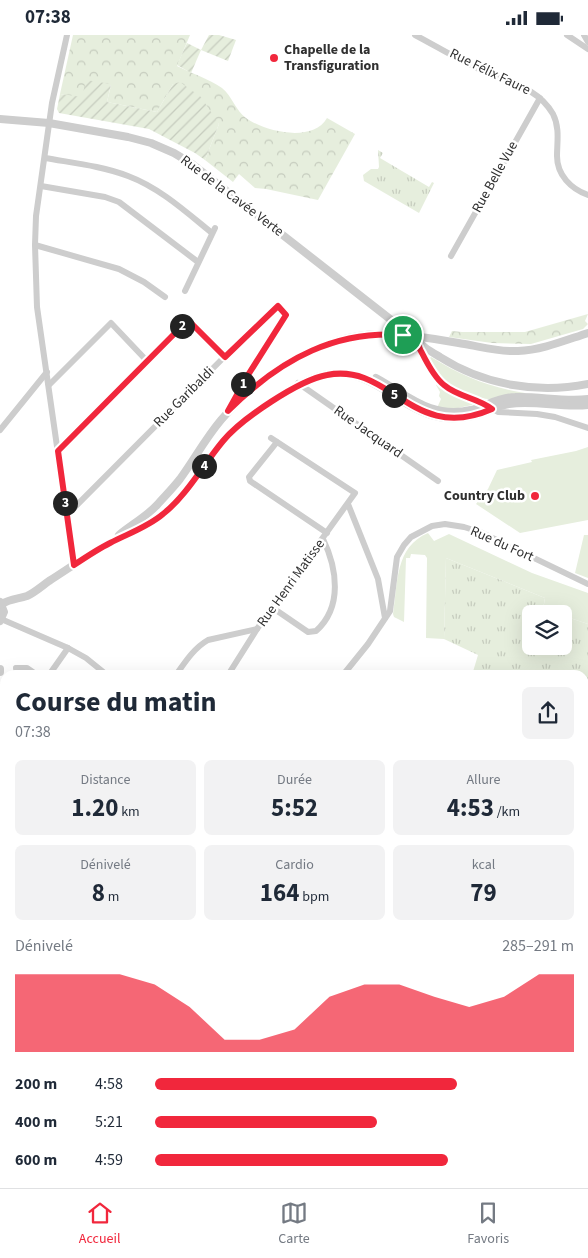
<!DOCTYPE html>
<html lang="fr">
<head>
<meta charset="utf-8">
<style>
	:root { --surface:#fff; --page:#f2f2f3; --text:#1f2937; --muted:#747a83; --line:#e0e1e3; --accent:#f1273c }
	body { margin:0; font-family:"Source Sans 3",sans-serif; background:var(--page); color:var(--text); height:100vh; display:flex; flex-direction:column; font-size:19px; white-space:nowrap }
	* { box-sizing:border-box; margin:0 }
	p { font-size:16px; color:var(--muted) }
	.icon { flex:none; width:28px; height:28px; fill:none; stroke:currentColor; stroke-width:2; stroke-linecap:round; stroke-linejoin:round }
	.map { position:relative; flex:1; overflow:hidden }
	.drawer { position:absolute; left:0px; top:635px; width:589px; height:519px; display:flex; flex-direction:column; background:var(--surface); border-radius:15px 15px 0 0; box-shadow:0 5px 20px #0002 }
	.drawer>* { flex:none }
	.controls { position:absolute; left:522px; top:570px; display:grid; gap:10px }
	.controls a { display:grid; place-items:center; width:50px; height:50px; border-radius:8px; background:var(--surface); box-shadow:0 5px 20px #0002; font-size:25px }
	.pin { position:absolute; display:grid; place-items:center; width:42px; height:42px; color:#fff; margin:-21px; border:2px solid #fff; border-radius:50%; box-shadow:0 1px 5px #0007 }
	.km { position:absolute; width:25px; height:25px; margin:-12px; border-radius:50%; background:#222; color:#fff; font-size:14px; line-height:25px; text-align:center }
	.round { display:grid; place-items:center; flex:none; width:52px; height:52px; border-radius:8px; background:var(--page) }
	.headline { display:flex; align-items:center; justify-content:space-between; height:85px; padding:0 15px }
	h1 { font-size:28px; font-weight:700; line-height:38px }
	.figures { display:grid; grid-template-columns:repeat(3,1fr); gap:8px; height:85px; padding:5px 15px }
	.figures div { display:grid; align-content:center; border-radius:8px; background:var(--page); text-align:center }
	.figures b { font-size:25px; font-weight:700 }
	.figures small { font-size:14px; font-weight:400 }
	.figures p { font-size:14px }
	.chart { height:140px; padding:10px 15px }
	.chart p { display:flex; justify-content:space-between }
	.chart svg { width:100%; height:90px; margin-top:5px; fill:var(--accent); opacity:.7 }
	ul { padding:0 15px; list-style:none; font-size:16px }
	li { display:grid; grid-template-columns:80px 60px 1fr; align-items:center; height:38px }
	li i { height:12px; border-radius:6px; background:var(--accent) }
	.status { display:flex; justify-content:space-between; align-items:center; height:35px; padding:0 25px; background:var(--surface); direction:ltr }
	.status svg { height:14px; fill:currentColor }
	.tab-bar { display:flex; justify-content:space-around; align-items:center; height:70px; border-top:1px solid var(--line); background:var(--surface); font-size:14px; color:var(--muted) }
	.tab-bar a { display:grid; justify-items:center; gap:2px }
	.tab-bar .on { color:var(--accent) }
	.map>svg:first-child { display:block }
	.grass { fill:#e6eedd }
	.forest { fill:url(#forest-crowns) }
	.cemetery { fill:url(#cemetery-stones) }
	.park { fill:url(#park-tufts) }
	.garden { fill:url(#garden-furrows) }
	.lines { fill:none; stroke-linecap:round; stroke-linejoin:round }
	.minor { stroke:#cdcdcd; stroke-width:6 }
	.tertiary { stroke:#cdcdcd; stroke-width:8 }
	.route-casing { stroke:#fff; stroke-width:10 }
	.route { stroke:#f1273c; stroke-width:6 }
	.poi-dot { fill:#f1273c; stroke:#fff; stroke-width:2 }
	.labels { text-anchor:middle; dominant-baseline:central; stroke-width:5; stroke-linejoin:round; paint-order:stroke }
	.poi-label { font-size:14px; font-weight:bold; fill:#303030; stroke:#fff; text-anchor:start }
	.street-label { font-size:14px; fill:#303030; stroke:#fff }
</style>
</head>
<body>
<div class="status"><b>07:38</b><svg viewBox="0 0 49 12"><path d="M0 12V9h3v3zM5 12V6h3v6zM10 12V3h3v9zM15 12V0h3v12zM26 1h20v11H26zM47 4h2v5h-2z"/></svg></div>
<div class="map">
<svg width="588" height="1153" viewBox="0 0 588 1153">
	<defs>
		<pattern id="forest-crowns" width="20" height="18" patternUnits="userSpaceOnUse" patternTransform="scale(1.25)"><rect width="20" height="18" fill="#e6eedd"/><path d="M2 6a3 3 0 1 1 6 0M12 15a3 3 0 1 1 6 0" fill="none" stroke="#c6ccbe"/></pattern>
		<pattern id="cemetery-stones" width="16" height="16" patternUnits="userSpaceOnUse" patternTransform="scale(1.25)"><rect width="16" height="16" fill="#e6eedd"/><path d="M2 7V4a2 2 0 0 1 4 0v3zM10 15v-3a2 2 0 0 1 4 0v3z" fill="#c6ccbe"/></pattern>
		<pattern id="park-tufts" width="24" height="20" patternUnits="userSpaceOnUse" patternTransform="scale(1.25)"><rect width="24" height="20" fill="#e6eedd"/><path d="M3 7l-1-3M5 7V3M7 7l1-3M15 17l-1-3M17 17v-4M19 17l1-3" fill="none" stroke="#c6ccbe"/></pattern>
		<pattern id="garden-furrows" width="10" height="10" patternUnits="userSpaceOnUse" patternTransform="scale(1.25)"><rect width="10" height="10" fill="#e6eedd"/><path d="M-1 1l2-2M0 10L10 0M9 11l2-2" fill="none" stroke="#c6ccbe"/></pattern>
	</defs>
	<rect width="100%" height="100%" fill="#fff"/>
	<g class="grass">
		<path d="M431,322C462,341 488,352 525,358V359C514,360 503,363 493,364C480,365 455,356 445,347C439,340 434,332 429,324Z"/>
		<path d="M437,349L449,359L473,368L472,370L458,373H437L441,364L439,361L440,357L436,350Z"/>
		<path d="M588,412V485L520,498L476,469L488,454L497,435L532,427L531,425L576,416Z"/>
		<path d="M428,498L434,506L449,499L532,538L588,558V589L564,581V579H556L543,575L545,563L446,523L444,604L426,603L427,523L425,520L411,519L410,523H406L404,587L394,582L393,579C398,547 395,512 428,498Z"/>
		<path d="M584,500H588V543L575,538Z"/>
	</g>
	<g class="forest">
		<path d="M73,0H190L177,31C191,38 209,44 222,53C232,61 236,76 246,83C265,97 313,108 327,83L355,99L318,165L266,154L255,153L239,139L233,147L205,125L219,89L173,49L157,77L107,67L111,50L82,63L60,59Z"/>
		<path d="M588,279L585,286L588,289L583,294L531,309L492,308L449,302L452,296L462,297H525Z"/>
	</g>
	<path class="cemetery" d="M584,990L588,994V1125L584,1119Z"/>
	<g class="park">
		<path d="M378,115L383,118L380,123L429,152L432,147L434,148L419,178L364,146L363,140L371,134H378L379,132Z"/>
		<path d="M446,523L545,563L543,574L556,579H531V611H564V581L588,589V892L584,890V640H472L478,620L444,604Z"/>
	</g>
	<g class="garden">
		<path d="M209,0H219L236,5L228,26L201,15Z"/>
		<path d="M187,8L201,15L191,38L177,30Z"/>
		<path d="M86,45L111,49L107,67L157,77L173,49L180,47L201,62L219,89L205,125L195,118L149,94L59,78L57,74L60,59L82,62Z"/>
	</g>
	<g class="lines">
		<g class="minor">
			<path d="M67,0L52,68L36,181L35,210L37,272L74,530"/>
			<path d="M415,0C436,11 457,24 479,34C506,48 536,50 553,79C560,93 557,107 557,121C557,140 571,154 588,160"/>
			<path d="M567,0L588,14"/>
			<path d="M584,0L588,7"/>
			<path d="M45,123C73,128 102,131 128,141C160,153 186,177 212,198"/>
			<path d="M41,151L105,162L119,167L198,227"/>
			<path d="M35,210L119,234L144,247L165,262"/>
			<path d="M451,221L540,63"/>
			<path d="M185,256L215,193"/>
			<path d="M420,309V316L442,349L453,357L481,367L498,377L537,379L555,382L588,393"/>
			<path d="M298,348L438,446"/>
			<path d="M49,350L111,288L147,326"/>
			<path d="M0,395L47,337"/>
			<path d="M277,407L249,442L250,446L327,498"/>
			<path d="M58,416L188,285L225,321"/>
			<path d="M348,469L378,544L385,583"/>
			<path d="M67,480L253,293L278,271L286,279L248,340L231,371"/>
			<path d="M273,573L308,597L316,596C343,572 337,533 323,504"/>
			<path d="M1,584L68,613L86,623L107,640"/>
			<path d="M17,640L16,633H27L37,640"/>
			<path d="M49,640L68,613"/>
			<path d="M176,640C185,627 194,613 208,605L257,594"/>
			<path d="M228,640L257,594L355,458L271,403"/>
			<path d="M343,640L368,609L390,576L397,522L404,510L411,502L432,491L445,489L464,492L480,497L588,549"/>
			<path d="M0,802L5,806"/>
			<path d="M0,944L5,940"/>
			<path d="M0,978L5,983"/>
			<path d="M0,997L5,995"/>
			<path d="M0,1065L5,1056"/>
			<path d="M584,1131L588,1138"/>
			<path d="M135,1149L138,1153"/>
			<path d="M410,1149L414,1153"/>
			<path d="M506,1149L509,1153"/>
			<path d="M170,1153L175,1149"/>
			<path d="M297,1153L302,1149"/>
			<path d="M468,1153L475,1149"/>
		</g>
		<g class="tertiary">
			<path d="M0,84L49,88L128,102L151,108L174,118L192,129L390,284L403,300"/>
			<path d="M413,301C421,311 430,316 440,322C484,350 537,359 588,349"/>
			<path d="M376,343C409,361 430,384 471,375C486,371 499,362 515,362C539,361 564,367 588,364"/>
			<path d="M119,500C131,490 147,481 157,470C165,461 173,453 180,444C194,425 205,404 221,385C258,341 320,300 380,299C410,299 440,305 470,310C486,313 502,317 518,316C542,315 566,305 588,298"/>
			<path d="M0,567L4,577L0,586"/>
			<path d="M2,569C10,564 18,564 27,561C34,558 42,551 49,546C68,534 86,521 106,510C124,499 146,493 162,480C188,460 203,428 225,404C245,382 300,343 329,339C373,333 399,374 439,382C455,385 473,382 488,376C495,373 501,370 509,369C535,365 562,373 588,370"/>
			<path d="M0,634V637"/>
			<path d="M0,682L5,694"/>
			<path d="M0,737L5,730"/>
		</g>
	</g>
	<g class="lines">
		<g class="route-casing">
			<path id="route" d="M278,271L286,280L248,340L228,376C280,324 338,292 413,301C419,308 418,312 422,318C427,328 435,343 444,350C458,362 478,363 492,374C412,409 391,327 327,340C299,345 241,384 223,406C203,430 187,460 163,479C148,492 127,499 110,508C98,514 86,522 74,530L58,416L188,285L225,322Z"/>
		</g>
		<use href="#route" class="route"/>
	</g>
	<g class="poi-dot">
		<circle cx="274" cy="23" r="5"/>
		<circle cx="535" cy="461" r="5"/>
	</g>
	<g class="labels">
		<g class="poi-label">
			<text x="284" y="15">Chapelle de la<tspan x="284" dy="16">Transfiguration</tspan></text>
			<text x="525" y="461" text-anchor="end">Country Club</text>
		</g>
		<g class="street-label">
			<text transform="translate(490 37) rotate(26)">Rue Félix Faure</text>
			<text transform="translate(495 142) rotate(-61)">Rue Belle Vue</text>
			<text transform="translate(232 161) rotate(37)">Rue de la Cavée Verte</text>
			<text transform="translate(184 362) rotate(-45)">Rue Garibaldi</text>
			<text transform="translate(368 397) rotate(35)">Rue Jacquard</text>
			<text transform="translate(502 509) rotate(24)">Rue du Fort</text>
			<text transform="translate(291 548) rotate(-54)">Rue Henri Matisse</text>
		</g>
	</g>
</svg>
<div class="controls">
<a><svg class="icon" aria-label="layers" viewBox="0 0 24 24"><path d="M12 4l9 5-9 5-9-5zM3 14l9 5 9-5"/></svg></a>
</div>
<div class="pin" style="left:403px;top:300px;background:#1e9e55"><svg class="icon" aria-label="arrive" viewBox="0 0 24 24"><path d="M6 21V4h12l-3 4 3 4H6"/></svg></div>
<b class="km" style="left:243px;top:349px">1</b>
<b class="km" style="left:182px;top:291px">2</b>
<b class="km" style="left:65px;top:468px">3</b>
<b class="km" style="left:204px;top:431px">4</b>
<b class="km" style="left:394px;top:360px">5</b>
<section class="drawer">
<div class="headline"><div><h1>Course du matin</h1><p>07:38</p></div><a class="round"><svg class="icon" aria-label="share" viewBox="0 0 24 24"><path d="M12 15V3M7 8l5-5 5 5M5 13v7h14v-7"/></svg></a></div>
<div class="figures">
<div><p>Distance</p><b>1.20<small> km</small></b></div>
<div><p>Durée</p><b>5:52</b></div>
<div><p>Allure</p><b>4:53<small> /km</small></b></div>
</div>
<div class="figures">
<div><p>Dénivelé</p><b>8<small> m</small></b></div>
<div><p>Cardio</p><b>164<small> bpm</small></b></div>
<div><p>kcal</p><b>79</b></div>
</div>
<div class="chart"><p><span>Dénivelé</span>285–291 m</p>
<svg viewBox="0 0 160 44" preserveAspectRatio="none"><path d="M0 44V6L10 6L20 6L30 6L40 11L50 22L60 38L70 38L80 33L90 17L100 11L110 11L120 17L130 22L140 17L150 6L160 6V44z"/></svg>
</div>
<ul>
<li><b>200 m</b>4:58<i style="width:72%"></i></li>
<li><b>400 m</b>5:21<i style="width:53%"></i></li>
<li><b>600 m</b>4:59<i style="width:70%"></i></li>
</ul>
</section>
</div>
<nav class="tab-bar">
<a class="on"><svg class="icon" aria-label="home" viewBox="0 0 24 24"><path d="M3 11l9-7 9 7M6 9v11h12V9"/></svg>Accueil</a>
<a><svg class="icon" aria-label="map" viewBox="0 0 24 24"><path d="M3 6l6-2 6 2 6-2v14l-6 2-6-2-6 2zM9 4v14M15 6v14"/></svg>Carte</a>
<a><svg class="icon" aria-label="saved" viewBox="0 0 24 24"><path d="M7 4h10v16l-5-4-5 4z"/></svg>Favoris</a>
</nav>
</body>
</html>
